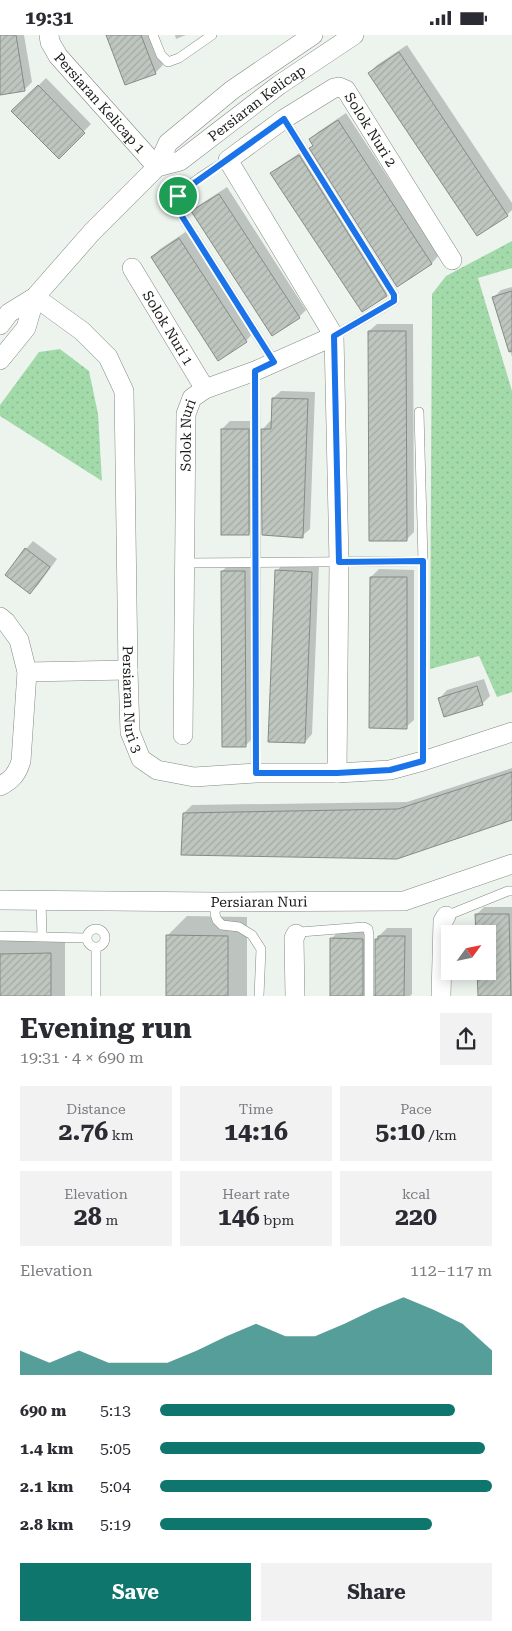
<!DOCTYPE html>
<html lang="en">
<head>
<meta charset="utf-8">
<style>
	:root { --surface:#fff; --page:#f2f2f3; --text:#2b2b33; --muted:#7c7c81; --accent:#0f766e }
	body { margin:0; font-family:"Roboto Serif",serif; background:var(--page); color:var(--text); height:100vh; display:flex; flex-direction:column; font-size:19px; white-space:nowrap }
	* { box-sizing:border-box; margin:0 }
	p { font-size:16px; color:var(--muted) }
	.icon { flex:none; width:28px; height:28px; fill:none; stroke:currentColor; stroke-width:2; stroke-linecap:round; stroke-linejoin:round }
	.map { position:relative; height:961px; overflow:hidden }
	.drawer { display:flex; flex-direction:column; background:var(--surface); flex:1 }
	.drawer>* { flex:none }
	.needle { width:32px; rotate:57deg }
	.buttons { position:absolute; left:441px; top:890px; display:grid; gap:10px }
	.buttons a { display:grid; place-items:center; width:55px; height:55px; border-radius:0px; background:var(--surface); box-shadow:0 2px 12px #0003; font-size:25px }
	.pin { position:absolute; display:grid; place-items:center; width:42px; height:42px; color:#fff; margin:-21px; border:2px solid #fff; border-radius:50%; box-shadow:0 1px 5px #0007 }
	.round { display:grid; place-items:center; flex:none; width:52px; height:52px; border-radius:0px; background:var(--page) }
	.headline { display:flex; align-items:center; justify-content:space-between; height:85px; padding:0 20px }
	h1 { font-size:28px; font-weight:700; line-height:38px }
	.figures { display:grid; grid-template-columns:repeat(3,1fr); gap:8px; height:85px; padding:5px 20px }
	.figures div { display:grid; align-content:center; border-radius:0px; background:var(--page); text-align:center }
	.figures b { font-size:25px; font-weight:700 }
	.figures small { font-size:14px; font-weight:400 }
	.figures p { font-size:14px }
	.chart { height:140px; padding:10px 20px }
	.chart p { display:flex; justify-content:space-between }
	.chart svg { width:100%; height:90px; margin-top:5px; fill:var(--accent); opacity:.7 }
	.button { display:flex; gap:10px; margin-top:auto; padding:10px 20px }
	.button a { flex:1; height:58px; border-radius:0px; background:var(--accent); color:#fff; font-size:20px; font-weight:700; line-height:58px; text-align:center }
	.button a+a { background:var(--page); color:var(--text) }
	ul { padding:0 20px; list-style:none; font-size:16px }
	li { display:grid; grid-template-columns:80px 60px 1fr; align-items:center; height:38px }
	li i { height:12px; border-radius:6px; background:var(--accent) }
	.status { display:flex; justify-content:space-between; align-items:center; height:35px; padding:0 25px; background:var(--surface); direction:ltr }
	.status svg { height:14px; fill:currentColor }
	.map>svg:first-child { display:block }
	.park { fill:url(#park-dots) }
	.shadow { fill:#0003 }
	.building { fill:url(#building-hatch); stroke:#858c86 }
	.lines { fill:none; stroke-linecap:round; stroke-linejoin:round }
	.lane-casing { stroke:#838983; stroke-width:10 }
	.street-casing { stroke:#838983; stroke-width:20 }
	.lane { stroke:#fff; stroke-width:9 }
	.street { stroke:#fff; stroke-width:19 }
	.route-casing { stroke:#fff; stroke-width:10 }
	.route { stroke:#1a73e8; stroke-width:6 }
	.labels { text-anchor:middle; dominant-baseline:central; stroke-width:5; stroke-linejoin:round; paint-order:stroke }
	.street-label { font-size:14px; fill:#181b18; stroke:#edf4ee }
</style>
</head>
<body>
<div class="status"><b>19:31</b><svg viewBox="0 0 49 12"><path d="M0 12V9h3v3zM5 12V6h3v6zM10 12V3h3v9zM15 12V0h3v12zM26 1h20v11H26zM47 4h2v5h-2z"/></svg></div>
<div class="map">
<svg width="512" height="961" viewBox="0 0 512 961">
	<defs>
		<pattern id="park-dots" width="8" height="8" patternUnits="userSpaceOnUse" patternTransform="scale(1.25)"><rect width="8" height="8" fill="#a3daaa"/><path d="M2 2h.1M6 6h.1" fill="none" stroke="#8cba92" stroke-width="1.8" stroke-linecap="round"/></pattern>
		<pattern id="building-hatch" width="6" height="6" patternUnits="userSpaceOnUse" patternTransform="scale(1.25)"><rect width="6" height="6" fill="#bec6bf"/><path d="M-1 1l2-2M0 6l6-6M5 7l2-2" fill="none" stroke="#a3aaa3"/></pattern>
	</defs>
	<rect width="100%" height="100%" fill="#edf4ee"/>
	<g class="park">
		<path d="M512,206V233L478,243L512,356V657L497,662L479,621L430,634L432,259L446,241Z"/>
		<path d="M60,314L89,336L98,379L102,446L0,381V370L39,317Z"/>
	</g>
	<g class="shadow">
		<path d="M0,0H24L32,47L24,55L0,59Z"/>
		<path d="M108,0H151L163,30L155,38Z"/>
		<path d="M175,0H186L176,4Z"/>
		<path d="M407,10L512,168V175L507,180L477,199L369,38L377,30Z"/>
		<path d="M46,43L91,89L59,122L13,76Z"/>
		<path d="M346,78L439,220L432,228L397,251L311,104L318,97Z"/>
		<path d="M307,113L394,252L386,260L362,275L272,138L280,131Z"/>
		<path d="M227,152L306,275L299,282L193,176L201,169Z"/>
		<path d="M187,196L253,298L246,306L152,222L160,214Z"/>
		<path d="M512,252V322L493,263L501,255Z"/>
		<path d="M377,289H413L414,497L406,505L369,296Z"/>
		<path d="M281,356L315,357L310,494L302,501L263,394L270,386H272L273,363Z"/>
		<path d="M230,386H256V491L249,499L222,394Z"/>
		<path d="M33,506L57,524L38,550L30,558L26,514Z"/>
		<path d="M252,528L253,703L246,710L222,536L230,529Z"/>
		<path d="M284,528L319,530L312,699L305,707L277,536Z"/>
		<path d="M379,534L414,535V685L406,692L371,542Z"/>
		<path d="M484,644L490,661L482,669L440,663L447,655Z"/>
		<path d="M512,733V784L184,778L192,770L407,767Z"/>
		<path d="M484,872H512V961H479L488,936V899L476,880Z"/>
		<path d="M187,881L247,882V961H167V901Z"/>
		<path d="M387,893H412V959L410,961H331V904L339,896H370L371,957L376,960V904Z"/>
		<path d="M65,904V961H0V905Z"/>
	</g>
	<g class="building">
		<path d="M0,0H16L25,56L0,60Z"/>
		<path d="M106,0H141L156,39L125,50Z"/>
		<path d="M399,17L508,181L477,201L368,38Z"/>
		<path d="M38,50L85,98L59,124L11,76Z"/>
		<path d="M338,85L432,229L397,252L309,113L313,111L309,104Z"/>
		<path d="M299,120L387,261L362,277L270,138Z"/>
		<path d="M219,159L300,283L272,301L191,176Z"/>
		<path d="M179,203L247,307L218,326L151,222Z"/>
		<path d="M512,256V316L509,317L492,262Z"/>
		<path d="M368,296H406L407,506H369Z"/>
		<path d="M272,363L308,364L303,503L262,500L261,394H271Z"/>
		<rect x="221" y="394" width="28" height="106"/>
		<path d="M25,513L50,532L30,559L5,540Z"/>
		<path d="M275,535L312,537L305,708L268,707Z"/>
		<path d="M221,536H245L246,712H222Z"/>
		<path d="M370,542H407V694L369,693Z"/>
		<path d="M477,651L483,670L444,682L438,663Z"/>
		<path d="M512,737V785L397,824L181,820L183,778L398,774Z"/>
		<path d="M475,879H509L511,961H478L477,936H488V899H476Z"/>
		<path d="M166,900L228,901V961H166Z"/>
		<path d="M378,901H405L404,961H375V904H378Z"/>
		<path d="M330,903L363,904V961H330Z"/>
		<path d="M51,918V961H0V919Z"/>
	</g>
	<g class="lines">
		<g class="lane-casing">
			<g id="lane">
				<path d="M153,0L161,20L168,27L179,23L212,0"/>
				<path d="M284,84L394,260V266L334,301"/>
				<path d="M228,125C216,132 177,154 177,168C177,172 181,178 183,183L274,327"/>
				<path d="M255,336L256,738"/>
				<path d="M419,377L423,526V726"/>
				<path d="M184,528L423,526"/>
				<path d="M41,865L42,901"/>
				<path d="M216,867L215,879L217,885L222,890L239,892L252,900L261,914L259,961"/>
				<path d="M446,881L508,856H512"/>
				<circle cx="96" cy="903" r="9"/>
				<path d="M296,899L300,897L364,892L368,894L369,900V961"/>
				<path d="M0,901L86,903"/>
				<path d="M96,913V961"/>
			</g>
		</g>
		<g class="street-casing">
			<g id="street">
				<path id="s1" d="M49,0L50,7L58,21L157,132"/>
				<path id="s2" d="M157,132L180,126L279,50L354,0"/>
				<path id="s3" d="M132,233L205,354"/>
				<path id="s4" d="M35,262L82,296L108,322L124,356L128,635L130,697L141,724L157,735L194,742L256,738H337L390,735L423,726L512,697"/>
				<path d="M0,290L9,278L35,262L92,197L157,132L168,108L232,55L313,0"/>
				<path d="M0,325L26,293L35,262"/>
				<path d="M0,582L6,587L19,605L27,637L21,726C17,739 12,745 0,751"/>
				<path d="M27,637L128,635"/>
				<path id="s5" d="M183,700L186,379L192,363L205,354L255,336L334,301"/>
				<path id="s6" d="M337,738L339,527L334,301L228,125L284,84L334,53L339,52L346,55L452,225"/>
				<path id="s7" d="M0,865L216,867L404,866L512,829"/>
				<path d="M295,961L294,903L296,899"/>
				<path d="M441,961L443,886L446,881"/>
			</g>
		</g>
		<use href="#lane" class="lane"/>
		<use href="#street" class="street"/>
	</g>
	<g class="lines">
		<g class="route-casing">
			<path id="route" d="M284,84L394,260V266L334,301L339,527L423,526V726L390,735L337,738H256L255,336L274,327L183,183C176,168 174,166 186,154Z"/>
		</g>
		<use href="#route" class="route"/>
	</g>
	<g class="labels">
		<g class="street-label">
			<text stroke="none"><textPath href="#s1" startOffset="86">Persiaran Kelicap 1</textPath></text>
			<text stroke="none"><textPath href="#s2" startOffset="120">Persiaran Kelicap</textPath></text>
			<text stroke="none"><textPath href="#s6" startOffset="830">Solok Nuri 2</textPath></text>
			<text stroke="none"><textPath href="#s3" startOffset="70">Solok Nuri 1</textPath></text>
			<text stroke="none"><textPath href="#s5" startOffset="300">Solok Nuri</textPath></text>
			<text stroke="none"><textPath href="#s4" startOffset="441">Persiaran Nuri 3</textPath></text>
			<text stroke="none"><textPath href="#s7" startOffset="259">Persiaran Nuri</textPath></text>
		</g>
	</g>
</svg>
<div class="buttons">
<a><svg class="needle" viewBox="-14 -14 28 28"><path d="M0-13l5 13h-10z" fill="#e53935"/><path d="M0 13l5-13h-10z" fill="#7c7c81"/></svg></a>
</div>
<div class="pin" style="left:178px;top:161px;background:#1e9e55"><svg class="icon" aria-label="arrive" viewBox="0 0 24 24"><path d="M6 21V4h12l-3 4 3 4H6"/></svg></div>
</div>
<section class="drawer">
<div class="headline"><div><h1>Evening run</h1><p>19:31 · 4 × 690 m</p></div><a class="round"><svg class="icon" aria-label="share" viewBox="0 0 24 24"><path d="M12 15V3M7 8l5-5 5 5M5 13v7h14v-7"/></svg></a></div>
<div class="figures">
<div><p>Distance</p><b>2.76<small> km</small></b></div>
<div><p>Time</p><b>14:16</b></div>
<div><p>Pace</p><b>5:10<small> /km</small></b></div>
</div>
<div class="figures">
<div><p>Elevation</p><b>28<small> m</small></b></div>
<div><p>Heart rate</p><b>146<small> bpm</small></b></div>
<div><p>kcal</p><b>220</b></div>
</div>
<div class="chart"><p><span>Elevation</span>112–117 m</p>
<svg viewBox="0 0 160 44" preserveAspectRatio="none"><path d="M0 44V32L10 38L20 32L30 38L40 38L50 38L60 32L70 25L80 19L90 25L100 25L110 19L120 12L130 6L140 12L150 19L160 32V44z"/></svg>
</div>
<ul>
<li><b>690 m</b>5:13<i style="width:89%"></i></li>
<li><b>1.4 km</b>5:05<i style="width:98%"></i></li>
<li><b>2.1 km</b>5:04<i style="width:100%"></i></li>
<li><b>2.8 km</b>5:19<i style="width:82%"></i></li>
</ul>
<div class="button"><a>Save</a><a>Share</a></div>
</section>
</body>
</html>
